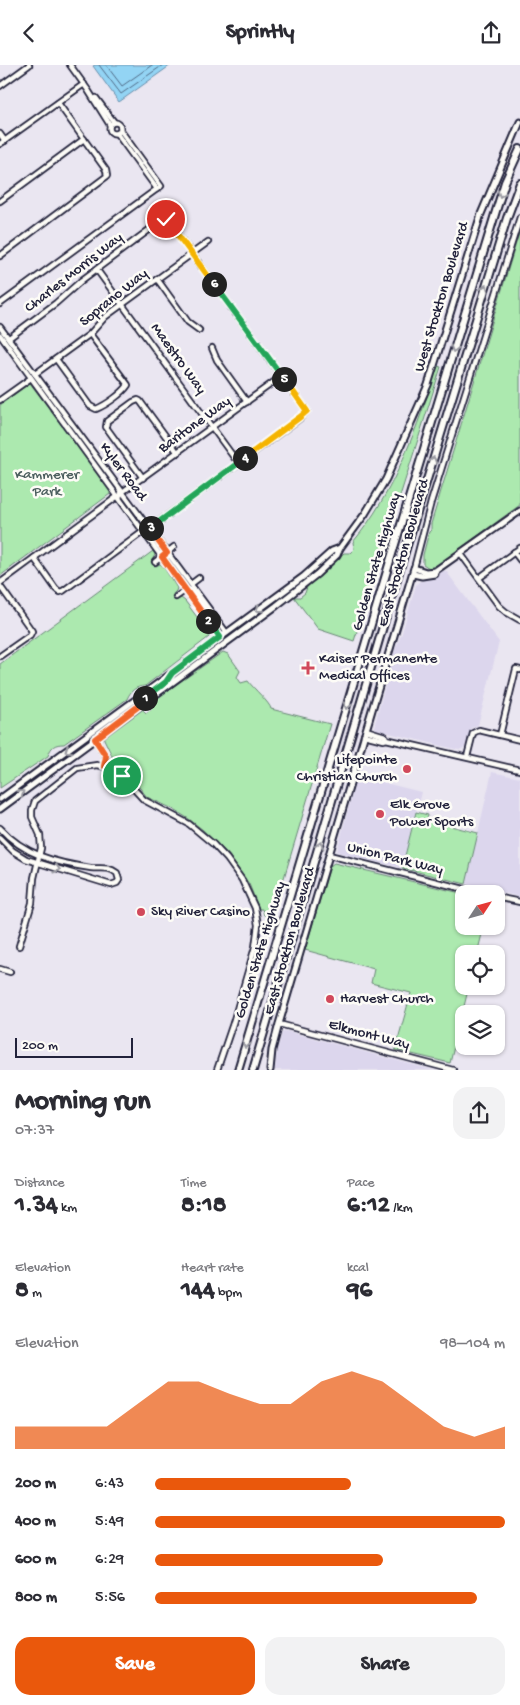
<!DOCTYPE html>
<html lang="en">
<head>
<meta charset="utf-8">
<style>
	:root { --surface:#fff; --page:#f2f2f3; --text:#2b2b33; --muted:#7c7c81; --accent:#ea580c }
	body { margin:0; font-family:"Gochi Hand",sans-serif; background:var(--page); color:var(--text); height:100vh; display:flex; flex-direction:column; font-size:19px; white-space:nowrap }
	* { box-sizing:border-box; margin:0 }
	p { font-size:16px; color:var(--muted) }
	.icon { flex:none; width:28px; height:28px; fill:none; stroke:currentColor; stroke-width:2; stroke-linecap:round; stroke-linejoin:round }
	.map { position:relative; height:1005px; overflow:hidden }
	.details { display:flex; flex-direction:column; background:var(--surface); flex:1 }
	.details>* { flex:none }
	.needle { width:32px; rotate:54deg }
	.tools { position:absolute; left:455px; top:820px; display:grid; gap:10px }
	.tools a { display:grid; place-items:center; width:50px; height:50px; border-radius:10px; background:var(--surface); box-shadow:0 1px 4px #0004; font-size:25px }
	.scale { position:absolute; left:15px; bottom:12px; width:118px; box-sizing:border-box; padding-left:5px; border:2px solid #22223b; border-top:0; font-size:14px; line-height:18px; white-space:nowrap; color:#22223b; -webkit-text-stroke:4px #fdfcf7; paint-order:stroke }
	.pin { position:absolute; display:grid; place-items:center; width:42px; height:42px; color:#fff; margin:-21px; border:2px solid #fff; border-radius:50%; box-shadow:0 1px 5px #0007 }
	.km { position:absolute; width:25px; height:25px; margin:-12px; border-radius:50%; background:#222; color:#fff; font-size:14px; line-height:25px; text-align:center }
	.round { display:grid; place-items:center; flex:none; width:52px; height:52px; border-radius:15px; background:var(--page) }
	.headline { display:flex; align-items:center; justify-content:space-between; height:85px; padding:0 15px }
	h1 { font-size:28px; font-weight:700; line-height:38px }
	.metrics { display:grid; grid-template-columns:repeat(3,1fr); gap:8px; height:85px; padding:5px 15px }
	.metrics div { display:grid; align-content:center }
	.metrics b { font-size:25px; font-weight:700 }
	.metrics small { font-size:14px; font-weight:400 }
	.metrics p { font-size:14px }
	.chart { height:140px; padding:10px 15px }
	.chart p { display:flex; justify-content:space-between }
	.chart svg { width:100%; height:90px; margin-top:5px; fill:var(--accent); opacity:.7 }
	.cta { display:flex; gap:10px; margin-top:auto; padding:10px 15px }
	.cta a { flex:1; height:58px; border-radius:15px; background:var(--accent); color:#fff; font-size:20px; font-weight:700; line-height:58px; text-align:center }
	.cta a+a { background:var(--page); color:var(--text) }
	ul { padding:0 15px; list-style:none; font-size:16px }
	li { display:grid; grid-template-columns:80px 60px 1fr; align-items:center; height:38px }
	li i { height:12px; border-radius:6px; background:var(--accent) }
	header { display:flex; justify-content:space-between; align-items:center; height:65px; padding:0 15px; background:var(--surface); font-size:22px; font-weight:700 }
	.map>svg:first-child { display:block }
	.built { fill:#dcd6ed }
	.green { fill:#ace9af; stroke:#678675 }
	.water { fill:#93d4f4; stroke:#668daa }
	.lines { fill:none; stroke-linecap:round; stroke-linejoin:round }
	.shore { stroke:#4f6985; stroke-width:1 }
	.minor-casing { stroke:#22223b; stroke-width:8 }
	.major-casing { stroke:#22223b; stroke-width:9 }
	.highway-casing { stroke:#22223b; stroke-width:10 }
	.minor { stroke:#fdfcf7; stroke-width:4.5 }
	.major { stroke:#fdfcf7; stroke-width:5 }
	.highway { stroke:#fdfcf7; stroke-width:6 }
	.oneway { stroke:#9a9aa2 }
	.split-1-casing { stroke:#fff; stroke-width:10 }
	.split-2-casing { stroke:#fff; stroke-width:10 }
	.split-3-casing { stroke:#fff; stroke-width:10 }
	.split-4-casing { stroke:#fff; stroke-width:10 }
	.split-5-casing { stroke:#fff; stroke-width:10 }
	.split-6-casing { stroke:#fff; stroke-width:10 }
	.split-7-casing { stroke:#fff; stroke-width:10 }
	.split-1 { stroke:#f0652b; stroke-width:6 }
	.split-2 { stroke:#22a559; stroke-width:6 }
	.split-3 { stroke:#f0652b; stroke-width:6 }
	.split-4 { stroke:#22a559; stroke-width:6 }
	.split-5 { stroke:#f5b400; stroke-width:6 }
	.split-6 { stroke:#22a559; stroke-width:6 }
	.split-7 { stroke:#f5b400; stroke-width:6 }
	.poi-dot { fill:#d1495b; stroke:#fdfcf7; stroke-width:2 }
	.labels { text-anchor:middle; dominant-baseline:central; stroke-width:5; stroke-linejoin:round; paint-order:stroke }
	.street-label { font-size:15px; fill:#22223b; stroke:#fdfcf7 }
	.park-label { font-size:15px; fill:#4b5e5e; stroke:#fdfcf7 }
	.poi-label { font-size:15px; fill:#22223b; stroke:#fdfcf7; text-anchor:start }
</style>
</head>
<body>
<header><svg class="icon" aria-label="back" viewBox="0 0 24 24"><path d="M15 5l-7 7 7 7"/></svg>Sprintly<svg class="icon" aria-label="share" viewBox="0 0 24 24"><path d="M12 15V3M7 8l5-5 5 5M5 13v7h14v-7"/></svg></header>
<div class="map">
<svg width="520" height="1005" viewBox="0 0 520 1005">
	<rect width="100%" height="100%" fill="#eae6f1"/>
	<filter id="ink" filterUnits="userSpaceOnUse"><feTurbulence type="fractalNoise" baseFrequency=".02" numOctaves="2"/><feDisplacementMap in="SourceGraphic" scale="10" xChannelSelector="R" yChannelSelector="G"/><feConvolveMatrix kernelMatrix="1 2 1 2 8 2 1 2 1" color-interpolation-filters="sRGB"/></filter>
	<g filter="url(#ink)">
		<g class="built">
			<path d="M443,506H446L499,577L478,660L471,663L465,682L459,685L377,665L374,662L394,587L402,568L416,520L420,516L432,514Z"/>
			<path d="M492,707L520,713V832L466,819Z"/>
			<path d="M357,711L421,727L402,803L340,788L337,786Z"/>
			<path d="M286,966L433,1005H275L277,986L282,968Z"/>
		</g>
		<g class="green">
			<path d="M520,165V440L436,501L429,503L423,499V490L429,467L431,465V459Z"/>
			<path d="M437,301L441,302L354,576L318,564L294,532H300L305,528L307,522L344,488H350L354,484L353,477C394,429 418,361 437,301Z"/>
			<path d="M30,318L110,425V429L0,511V340Z"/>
			<path d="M153,486L155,490L152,495L156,501L160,499L163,501L177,523L176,526L173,529L177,535L181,533L185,536L209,568V572L145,621C135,622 131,625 127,634L64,679C55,679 51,681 48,691L0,723V599Z"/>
			<path d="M223,587L228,589L240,606L237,612L241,618L248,616C253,623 270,638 271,644L330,659L272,853L264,850L262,844H259L249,819L228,789L203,765L189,754L171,743L147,732L128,708L114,695L104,674L106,668L139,645L142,644L146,648L153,643L152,637L154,635Z"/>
			<path d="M416,747L428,750L427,755L478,768L466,819L402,803Z"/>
			<path d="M334,798L465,829H464V861H484L477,889H464V921H469L450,998L395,985L411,928L371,918L374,904L305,885L330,801Z"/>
		</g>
		<path class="water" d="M95,0H171L119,37L93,1Z"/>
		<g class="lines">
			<g class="shore">
				<path d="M99,0L121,29L163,0"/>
				<path d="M106,0L122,21L152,0"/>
			</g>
			<g class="minor-casing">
				<g id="minor">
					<path d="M70,0L88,25L110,60"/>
					<path d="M0,21L29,0"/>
					<path d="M96,33L114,57"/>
					<circle cx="115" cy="63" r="5.5"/>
					<path d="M0,69L5,76"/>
					<path d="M117,69L157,124"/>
					<path d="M0,79L84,19"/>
					<path d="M0,136L84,74"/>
					<path d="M0,191L107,111L106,105L58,38"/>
					<path d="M97,205L238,398"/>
					<path d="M157,214L188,257L199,265"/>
					<path d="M0,239L161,121L121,66"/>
					<path d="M0,262L226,567"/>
					<path d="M0,270L220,572"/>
					<path d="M9,273L56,238L82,215L161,156L166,154L168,156L307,346L300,353L149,464"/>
					<path d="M212,283L217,295L247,337"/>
					<path d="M56,294L90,341L96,344C106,340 122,329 128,320L90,269"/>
					<path d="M35,309L90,269L105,252L208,177"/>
					<path d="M0,335L31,313"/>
					<path d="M143,413L106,362L107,356L133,337L138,335L140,336L178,388"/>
					<path d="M121,428L282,311"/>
					<path d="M514,487L520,495"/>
					<path d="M461,489L499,541L506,547L520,555"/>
					<path d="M34,493L56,524L60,527L63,526L144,466"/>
					<path d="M155,497L174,482"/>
					<path d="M414,503L431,437L520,152"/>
					<path d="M479,513L520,483"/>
					<path d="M0,518L118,431H120"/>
					<path d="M191,519L199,513"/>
					<path d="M0,521L32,566L30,570L0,591"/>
					<path d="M176,532L186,525H190L209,547"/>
					<path d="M366,665L385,671L386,674"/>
					<path d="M364,670L384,675L386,674L520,705"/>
					<path d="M500,670L516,604L520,605"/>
					<path d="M95,674L106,691L105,701"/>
					<path d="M467,692L473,668L479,665L520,675"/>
					<path d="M0,763C24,790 56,798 91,803C101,804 108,801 117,808L119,815L117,818L111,820L26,794L13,786L0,773"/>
					<path d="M329,790L484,829"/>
					<path d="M496,832L520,837"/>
					<path d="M19,881L32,838L34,813L41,783L40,770L32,752V745L35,736L77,703L97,700L112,704L122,711L144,735L189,759L213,779L227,794L242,815L255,843L258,860L255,882L233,958L217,1005"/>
					<path d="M0,904L10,907"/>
					<path d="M279,959L453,1005"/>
				</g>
			</g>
			<g class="major-casing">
				<g id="major">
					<path d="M413,509L422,511L435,509"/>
					<path d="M0,734L303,512L332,486L340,483"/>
					<path d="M0,744L276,541L317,509L337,490L340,483L365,449L386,414L428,320L481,149L520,57"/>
					<path d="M270,1005L272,985L279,959L414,503L426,507L435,506L520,446"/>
				</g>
			</g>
			<g class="highway-casing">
				<g id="highway">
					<path d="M238,1005L390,496L496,146L505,117L520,84"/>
					<path d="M253,1005L401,500L507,153L520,118"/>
				</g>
			</g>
			<use href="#minor" class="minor"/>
			<use href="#major" class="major"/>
			<use href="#highway" class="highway"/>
		</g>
		<defs><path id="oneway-chevron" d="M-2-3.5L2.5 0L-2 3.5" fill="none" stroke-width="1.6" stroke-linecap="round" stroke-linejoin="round" transform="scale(1.25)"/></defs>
		<g class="oneway">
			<use href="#oneway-chevron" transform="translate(501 129) rotate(109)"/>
			<use href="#oneway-chevron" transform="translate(485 223) rotate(-73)"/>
			<use href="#oneway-chevron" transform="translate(454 284) rotate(107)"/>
			<use href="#oneway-chevron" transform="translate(433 395) rotate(-73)"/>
			<use href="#oneway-chevron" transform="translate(259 544) rotate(145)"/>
			<use href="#oneway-chevron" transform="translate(347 641) rotate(107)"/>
			<use href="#oneway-chevron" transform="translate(68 685) rotate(145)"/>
			<use href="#oneway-chevron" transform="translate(21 728) rotate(-36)"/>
			<use href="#oneway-chevron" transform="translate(320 780) rotate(-73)"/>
			<use href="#oneway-chevron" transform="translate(57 804) rotate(17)"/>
			<use href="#oneway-chevron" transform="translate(246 980) rotate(106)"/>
		</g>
	</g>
	<g class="lines" filter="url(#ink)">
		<g class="split-1-casing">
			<path id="split-1" d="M122,711L104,701L106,691L95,674L144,637L145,633"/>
		</g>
		<g class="split-2-casing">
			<path id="split-2" d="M145,633L166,617L172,608L220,572L208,556"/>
		</g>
		<g class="split-3-casing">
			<path id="split-3" d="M151,463L149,464L167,488L162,492L208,556"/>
		</g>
		<g class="split-4-casing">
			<path id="split-4" d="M151,463L245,393"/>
		</g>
		<g class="split-5-casing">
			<path id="split-5" d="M245,393L300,352L307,346L284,314"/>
		</g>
		<g class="split-6-casing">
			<path id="split-6" d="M214,219L284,314"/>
		</g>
		<g class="split-7-casing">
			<path id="split-7" d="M166,154L214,219"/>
		</g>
		<use href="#split-1" class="split-1"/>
		<use href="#split-2" class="split-2"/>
		<use href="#split-3" class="split-3"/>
		<use href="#split-4" class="split-4"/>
		<use href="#split-5" class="split-5"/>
		<use href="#split-6" class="split-6"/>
		<use href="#split-7" class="split-7"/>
	</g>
	<g class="poi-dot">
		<path d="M305.5 595.5h5v5h5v5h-5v5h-5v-5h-5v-5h5z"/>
		<circle cx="407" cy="704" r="5"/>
		<circle cx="380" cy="749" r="5"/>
		<circle cx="141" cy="847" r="5"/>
		<circle cx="330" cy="934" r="5"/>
	</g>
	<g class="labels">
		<g class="street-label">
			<text transform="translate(74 208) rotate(-38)">Charles Morris Way</text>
			<text transform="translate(442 232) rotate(-73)">West Stockton Boulevard</text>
			<text transform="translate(114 233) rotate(-39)">Soprano Way</text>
			<text transform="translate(178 294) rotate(54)">Maestro Way</text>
			<text transform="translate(195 360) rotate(-36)">Baritone Way</text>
			<text transform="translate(123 407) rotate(53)">Kyler Road</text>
			<text transform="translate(404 488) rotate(-74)">East Stockton Boulevard</text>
			<text transform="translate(377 497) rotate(-74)">Golden State Highway</text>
			<text transform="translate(395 794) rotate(14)">Union Park Way</text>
			<text transform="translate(290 876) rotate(-74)">East Stockton Boulevard</text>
			<text transform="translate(261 885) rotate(-73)">Golden State Highway</text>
			<text transform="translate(369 970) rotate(15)">Elkmont Way</text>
		</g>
		<g class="park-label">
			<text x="47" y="410">Kammerer<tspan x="47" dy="17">Park</tspan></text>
		</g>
		<g class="poi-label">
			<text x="319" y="594">Kaiser Permanente<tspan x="319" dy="17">Medical Offices</tspan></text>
			<text x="397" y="695" text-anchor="end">Lifepointe<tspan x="397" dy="17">Christian Church</tspan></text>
			<text x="390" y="740">Elk Grove<tspan x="390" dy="17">Power Sports</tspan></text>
			<text x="151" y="847">Sky River Casino</text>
			<text x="340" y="934">Harvest Church</text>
		</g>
	</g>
</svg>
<div class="tools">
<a><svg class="needle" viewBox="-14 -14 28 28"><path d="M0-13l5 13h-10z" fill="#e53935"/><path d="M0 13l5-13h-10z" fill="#7c7c81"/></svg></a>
<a><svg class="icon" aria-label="locate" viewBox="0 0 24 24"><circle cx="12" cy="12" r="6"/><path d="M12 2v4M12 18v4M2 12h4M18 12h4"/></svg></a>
<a><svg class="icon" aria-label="layers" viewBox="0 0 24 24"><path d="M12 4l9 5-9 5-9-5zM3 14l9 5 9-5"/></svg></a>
</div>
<div class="scale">200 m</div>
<div class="pin" style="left:122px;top:711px;background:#1e9e55"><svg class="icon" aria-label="arrive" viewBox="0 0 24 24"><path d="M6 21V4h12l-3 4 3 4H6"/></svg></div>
<div class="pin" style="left:166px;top:154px;background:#d93025"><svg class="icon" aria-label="check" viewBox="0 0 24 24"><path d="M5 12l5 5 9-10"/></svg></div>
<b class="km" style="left:145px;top:633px">1</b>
<b class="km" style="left:208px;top:556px">2</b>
<b class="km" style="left:151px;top:463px">3</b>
<b class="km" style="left:245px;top:393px">4</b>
<b class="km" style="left:284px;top:314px">5</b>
<b class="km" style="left:214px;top:219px">6</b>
</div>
<section class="details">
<div class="headline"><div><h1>Morning run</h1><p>07:37</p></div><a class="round"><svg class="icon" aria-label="share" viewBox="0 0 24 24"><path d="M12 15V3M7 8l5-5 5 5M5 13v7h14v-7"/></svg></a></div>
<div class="metrics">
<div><p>Distance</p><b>1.34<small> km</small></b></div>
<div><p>Time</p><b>8:18</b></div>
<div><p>Pace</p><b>6:12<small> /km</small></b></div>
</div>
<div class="metrics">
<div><p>Elevation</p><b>8<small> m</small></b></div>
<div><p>Heart rate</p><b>144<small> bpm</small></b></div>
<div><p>kcal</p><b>96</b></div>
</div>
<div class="chart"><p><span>Elevation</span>98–104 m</p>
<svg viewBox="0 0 160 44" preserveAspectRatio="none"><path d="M0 44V33L10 33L20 33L30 33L40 22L50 11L60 11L70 17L80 22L90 22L100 11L110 6L120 11L130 22L140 33L150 38L160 33V44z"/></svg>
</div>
<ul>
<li><b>200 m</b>6:43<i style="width:56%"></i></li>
<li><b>400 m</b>5:49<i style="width:100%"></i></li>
<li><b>600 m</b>6:29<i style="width:65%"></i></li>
<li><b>800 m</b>5:56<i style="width:92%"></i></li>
</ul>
<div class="cta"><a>Save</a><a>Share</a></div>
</section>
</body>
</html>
